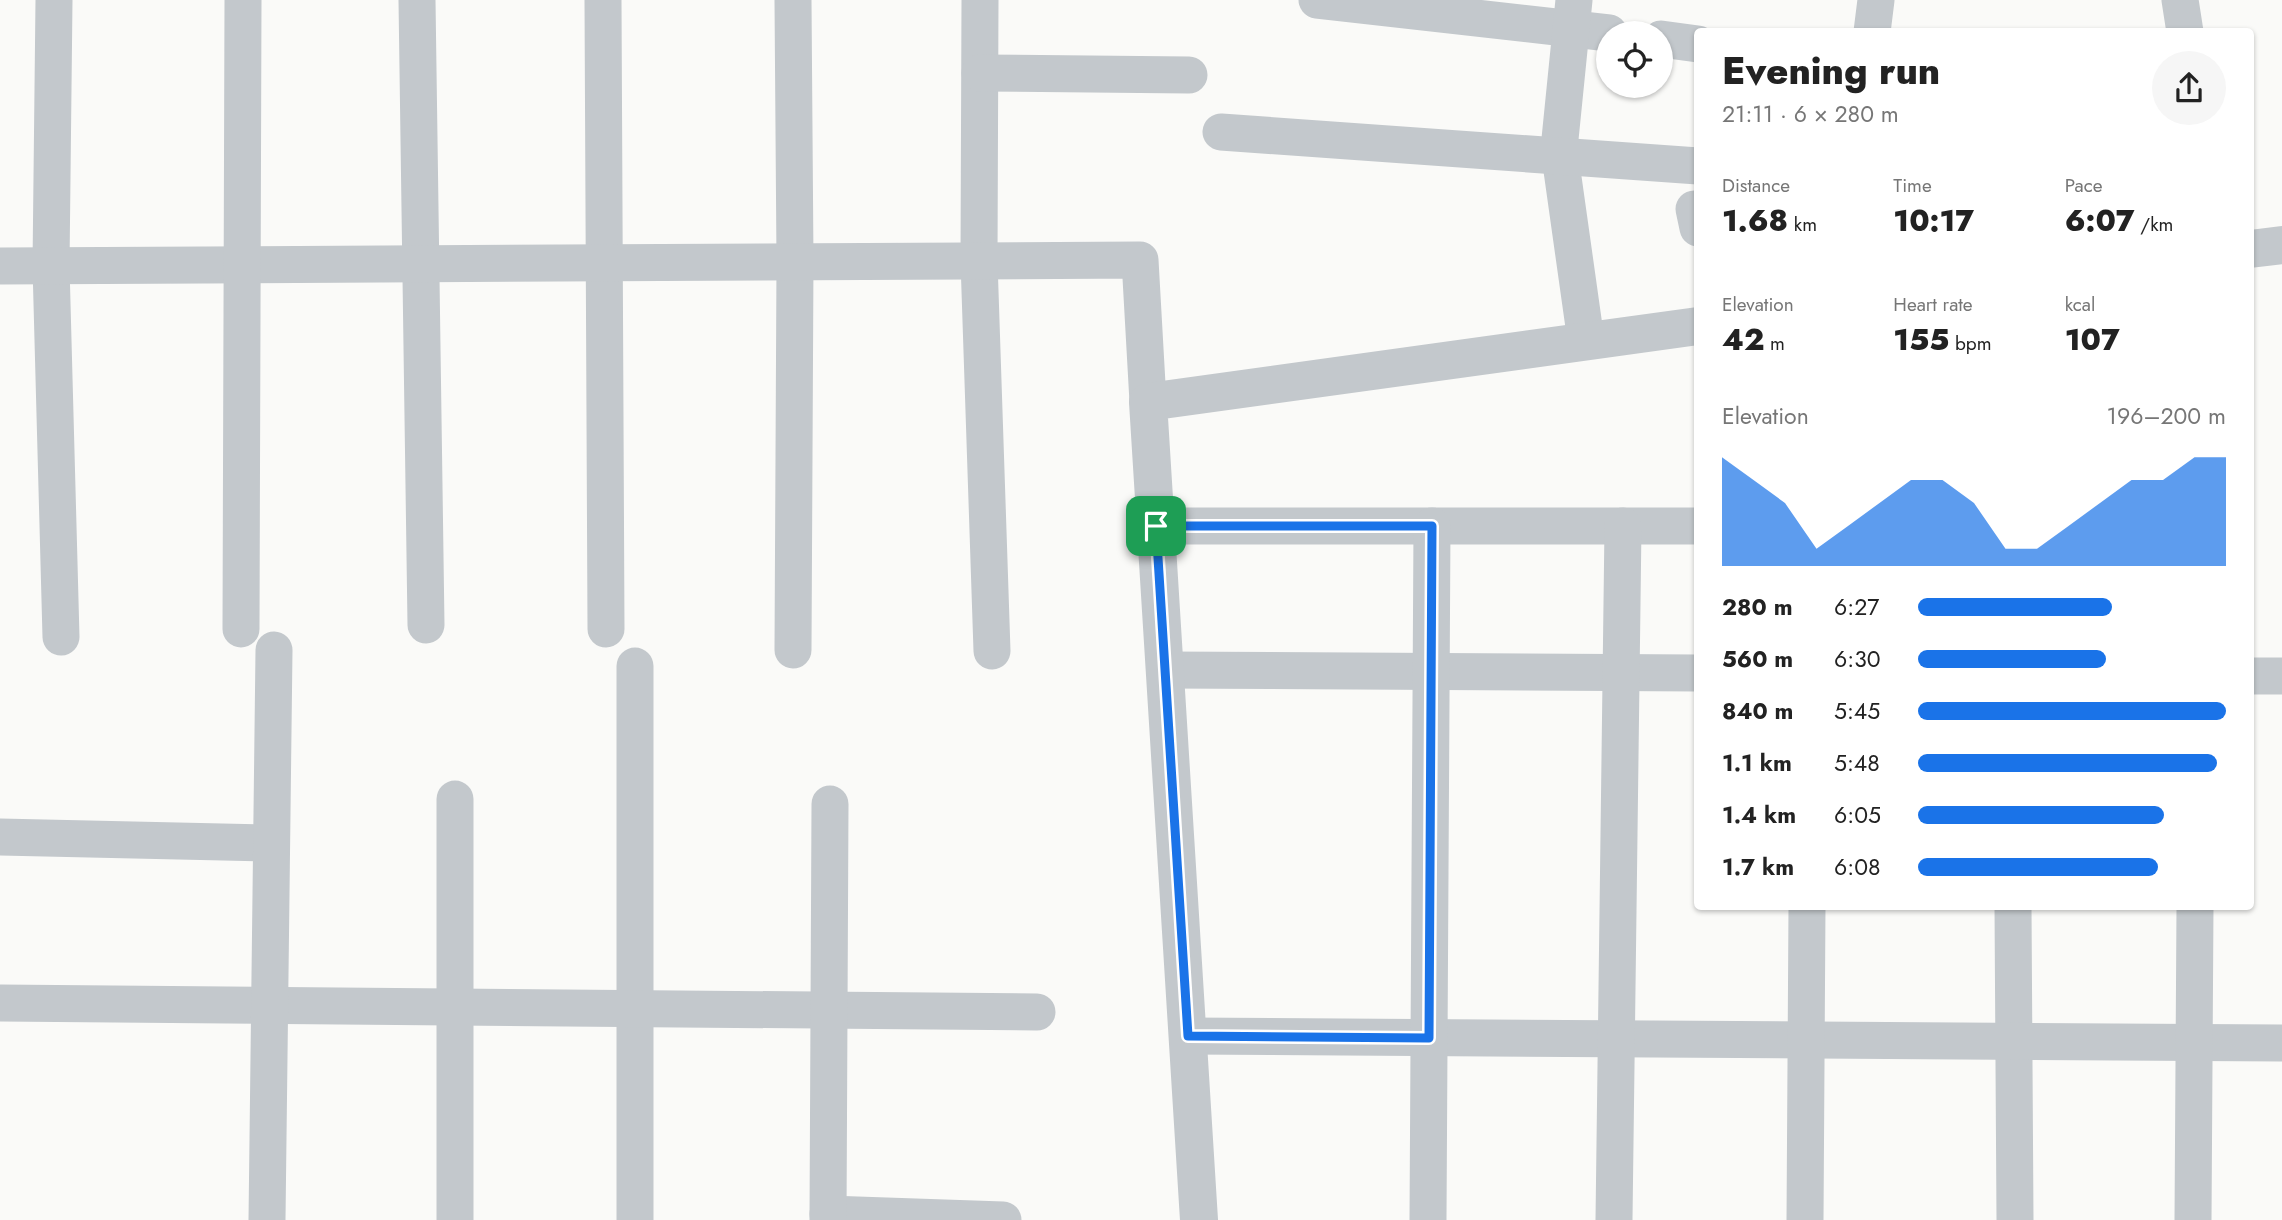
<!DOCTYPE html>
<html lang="en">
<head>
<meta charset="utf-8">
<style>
	:root { --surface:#fff; --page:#f6f6f6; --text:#222; --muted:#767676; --accent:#1a73e8 }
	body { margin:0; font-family:Jost,sans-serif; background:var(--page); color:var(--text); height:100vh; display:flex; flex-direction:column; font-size:26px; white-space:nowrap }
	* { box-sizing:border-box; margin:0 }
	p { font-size:23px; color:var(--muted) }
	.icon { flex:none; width:38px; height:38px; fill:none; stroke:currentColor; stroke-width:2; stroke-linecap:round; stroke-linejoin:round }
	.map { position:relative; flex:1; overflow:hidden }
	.panel { position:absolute; left:1694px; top:28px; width:560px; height:882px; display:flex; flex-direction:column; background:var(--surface); border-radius:7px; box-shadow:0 2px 5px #0004 }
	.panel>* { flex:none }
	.tools { position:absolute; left:1596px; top:21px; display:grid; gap:14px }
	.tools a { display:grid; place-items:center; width:77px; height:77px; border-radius:50%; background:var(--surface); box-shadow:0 2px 5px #0004; font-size:35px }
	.pin { position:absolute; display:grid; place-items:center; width:60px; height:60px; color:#fff; margin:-30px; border-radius:14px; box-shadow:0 4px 10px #0006 }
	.round { display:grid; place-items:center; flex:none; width:74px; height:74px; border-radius:37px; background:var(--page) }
	.headline { display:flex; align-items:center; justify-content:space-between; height:119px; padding:0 28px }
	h1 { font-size:38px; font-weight:800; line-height:52px }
	.stats { display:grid; grid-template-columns:repeat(3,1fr); gap:10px; height:119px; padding:7px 28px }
	.stats div { display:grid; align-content:center }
	.stats b { font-size:30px; font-weight:800 }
	.stats small { font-size:19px; font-weight:400 }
	.stats p { font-size:19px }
	.chart { height:196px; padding:14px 28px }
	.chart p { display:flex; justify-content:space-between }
	.chart svg { width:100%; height:126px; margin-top:7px; fill:var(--accent); opacity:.7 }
	ul { padding:0 28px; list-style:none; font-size:23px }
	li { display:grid; grid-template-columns:112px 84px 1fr; align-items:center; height:52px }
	li i { height:18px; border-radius:9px; background:var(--accent) }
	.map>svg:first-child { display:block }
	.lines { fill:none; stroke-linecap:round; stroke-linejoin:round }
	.minor { stroke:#c3c8cc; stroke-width:37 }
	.tertiary { stroke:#c3c8cc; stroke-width:38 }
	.route-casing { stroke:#fff; stroke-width:14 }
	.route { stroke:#1a73e8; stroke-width:9 }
</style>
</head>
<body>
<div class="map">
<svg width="2282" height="1220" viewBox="0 0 2282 1220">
	<rect width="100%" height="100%" fill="#fafaf8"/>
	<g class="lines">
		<g class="minor">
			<path d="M54,0L51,266L61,637"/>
			<path d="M417,0L426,625"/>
			<path d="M603,0L606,629"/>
			<path d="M793,0L795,261L793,650"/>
			<path d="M980,0L979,261L992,651"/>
			<path d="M1317,0L1609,33"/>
			<path d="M1574,0L1559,149L1586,341"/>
			<path d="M2180,0L2185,32"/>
			<path d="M1872,32L1876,0"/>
			<path d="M1661,39L1698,44"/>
			<path d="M980,73L1189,75"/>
			<path d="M1221,132L1698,166"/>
			<path d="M1694,209L1698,228"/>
			<path d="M0,266L1140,260L1148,402"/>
			<path d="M1156,526H1698"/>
			<path d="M241,629L243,0"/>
			<path d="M635,666V1220"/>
			<path d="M1165,670L1698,673"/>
			<path d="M2250,676H2282"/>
			<path d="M0,837L271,843"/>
			<path d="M2013,906L2015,1220"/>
			<path d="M0,1003L1037,1012"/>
			<path d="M1188,1036L2282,1043"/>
			<path d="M828,1214L1003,1220"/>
			<path d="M267,1220L274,650"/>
			<path d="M455,1220V799"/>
			<path d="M828,1220L830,804"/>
			<path d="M1428,1220L1432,526"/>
			<path d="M1614,1220L1623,526"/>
			<path d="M1805,1220L1807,906"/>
			<path d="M2193,1220L2195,906"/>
		</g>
		<g class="tertiary">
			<path d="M2250,249L2282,245"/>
			<path d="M1199,1220L1148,402L1698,326"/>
		</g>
	</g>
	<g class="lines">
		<g class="route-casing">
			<path id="route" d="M1156,526H1432L1429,1038L1188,1036Z"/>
		</g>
		<use href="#route" class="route"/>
	</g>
</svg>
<div class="tools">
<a><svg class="icon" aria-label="locate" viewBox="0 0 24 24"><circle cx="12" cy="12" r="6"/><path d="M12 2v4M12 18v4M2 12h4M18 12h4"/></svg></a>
</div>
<div class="pin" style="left:1156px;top:526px;background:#1e9e55"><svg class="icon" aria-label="arrive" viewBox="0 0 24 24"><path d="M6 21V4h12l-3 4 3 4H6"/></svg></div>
<section class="panel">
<div class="headline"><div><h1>Evening run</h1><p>21:11 · 6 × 280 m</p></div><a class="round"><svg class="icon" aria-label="share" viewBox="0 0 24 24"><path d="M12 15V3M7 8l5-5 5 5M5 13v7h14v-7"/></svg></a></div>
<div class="stats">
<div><p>Distance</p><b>1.68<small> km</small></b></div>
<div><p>Time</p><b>10:17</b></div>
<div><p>Pace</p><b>6:07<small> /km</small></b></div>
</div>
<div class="stats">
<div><p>Elevation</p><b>42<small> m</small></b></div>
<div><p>Heart rate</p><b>155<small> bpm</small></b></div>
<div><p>kcal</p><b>107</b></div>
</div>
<div class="chart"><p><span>Elevation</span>196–200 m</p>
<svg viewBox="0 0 160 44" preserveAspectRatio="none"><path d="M0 44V6L10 14L20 22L30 38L40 30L50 22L60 14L70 14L80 22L90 38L100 38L110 30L120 22L130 14L140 14L150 6L160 6V44z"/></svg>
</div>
<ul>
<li><b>280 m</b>6:27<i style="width:63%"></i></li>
<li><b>560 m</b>6:30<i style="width:61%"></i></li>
<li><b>840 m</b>5:45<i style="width:100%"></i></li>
<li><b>1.1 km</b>5:48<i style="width:97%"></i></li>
<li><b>1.4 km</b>6:05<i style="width:80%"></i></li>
<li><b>1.7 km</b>6:08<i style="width:78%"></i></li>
</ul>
</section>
</div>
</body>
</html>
